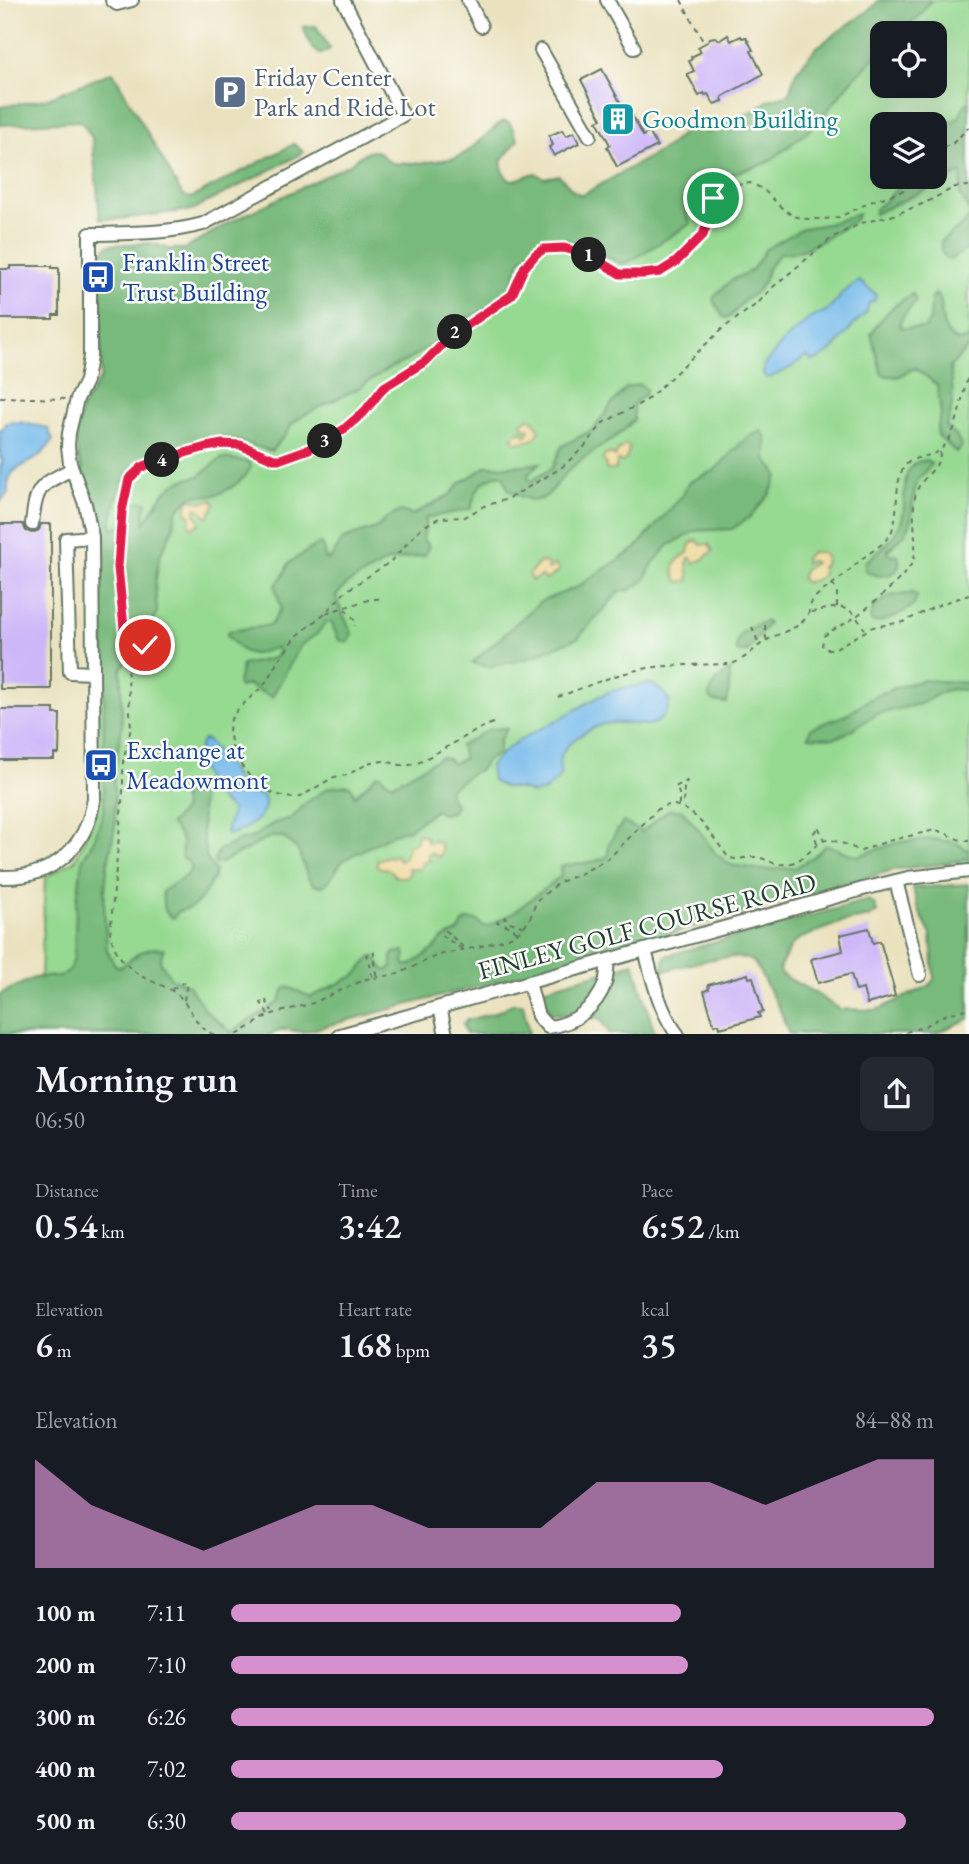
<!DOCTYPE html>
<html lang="en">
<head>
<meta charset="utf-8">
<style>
	:root { --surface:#171b24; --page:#242831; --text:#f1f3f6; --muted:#9ea1a6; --accent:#d690ce }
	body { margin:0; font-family:"EB Garamond",serif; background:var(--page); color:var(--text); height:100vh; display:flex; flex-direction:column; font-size:26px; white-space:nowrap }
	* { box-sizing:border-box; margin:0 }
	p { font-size:23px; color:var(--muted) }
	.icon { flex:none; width:38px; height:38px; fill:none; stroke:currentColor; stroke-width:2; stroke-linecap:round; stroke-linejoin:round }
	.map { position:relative; height:1034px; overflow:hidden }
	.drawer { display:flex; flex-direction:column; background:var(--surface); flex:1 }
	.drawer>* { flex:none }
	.controls { position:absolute; left:870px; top:21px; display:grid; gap:14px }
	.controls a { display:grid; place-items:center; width:77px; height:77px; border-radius:14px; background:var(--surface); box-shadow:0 7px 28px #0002; font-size:35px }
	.pin { position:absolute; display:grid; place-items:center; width:60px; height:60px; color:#fff; margin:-30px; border:4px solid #fff; border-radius:50%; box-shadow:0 2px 7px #0007 }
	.km { position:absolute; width:35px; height:35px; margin:-18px; border-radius:50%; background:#222; color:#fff; font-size:19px; line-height:35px; text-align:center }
	.round { display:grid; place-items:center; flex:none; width:74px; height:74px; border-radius:14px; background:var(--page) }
	.overview { display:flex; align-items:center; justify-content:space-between; height:119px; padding:0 35px }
	h1 { font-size:38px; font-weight:600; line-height:52px }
	.figures { display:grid; grid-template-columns:repeat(3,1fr); gap:10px; height:119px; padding:7px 35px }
	.figures div { display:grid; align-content:center }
	.figures b { font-size:35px; font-weight:600 }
	.figures small { font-size:19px; font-weight:400 }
	.figures p { font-size:19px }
	.chart { height:196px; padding:14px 35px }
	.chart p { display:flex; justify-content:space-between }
	.chart svg { width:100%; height:126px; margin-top:7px; fill:var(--accent); opacity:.7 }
	ul { padding:0 35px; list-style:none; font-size:23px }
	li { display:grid; grid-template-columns:112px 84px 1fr; align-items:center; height:52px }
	li i { height:18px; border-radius:9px; background:var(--accent) }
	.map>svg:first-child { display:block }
	.green { fill:#96d991; stroke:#5a8b62; stroke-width:2; fill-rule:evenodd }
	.forest { fill:#78b97b; stroke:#4c7b58; stroke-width:2 }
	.sand { fill:#eeda9e; stroke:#868c69; stroke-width:2 }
	.water { fill:#74baeb; stroke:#4a7c90; stroke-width:2 }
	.building { fill:#cdb7f8 }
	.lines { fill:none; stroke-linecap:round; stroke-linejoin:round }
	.minor-casing { stroke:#667765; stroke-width:16 }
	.path { stroke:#667765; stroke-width:2; stroke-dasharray:5 5; stroke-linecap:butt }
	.minor { stroke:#fff; stroke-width:12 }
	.route-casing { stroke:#fff; stroke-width:14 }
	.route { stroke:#e11d48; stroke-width:9 }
	.labels { text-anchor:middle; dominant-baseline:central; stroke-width:5; stroke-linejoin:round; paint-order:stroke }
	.service-label { font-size:26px; fill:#4e5e75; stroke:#fdfcf7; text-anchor:start }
	.culture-label { font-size:26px; fill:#0d838f; stroke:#fdfcf7; text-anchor:start }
	.transit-label { font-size:26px; fill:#164399; stroke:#fdfcf7; text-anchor:start }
	.street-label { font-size:26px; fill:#1f3d34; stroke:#fdfcf7 }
</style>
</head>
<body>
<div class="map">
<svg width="969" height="1035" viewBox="0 0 969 1035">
	<rect width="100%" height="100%" fill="#fdfcf7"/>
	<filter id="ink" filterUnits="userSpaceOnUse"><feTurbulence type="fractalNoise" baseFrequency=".0143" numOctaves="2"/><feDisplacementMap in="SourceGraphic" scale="14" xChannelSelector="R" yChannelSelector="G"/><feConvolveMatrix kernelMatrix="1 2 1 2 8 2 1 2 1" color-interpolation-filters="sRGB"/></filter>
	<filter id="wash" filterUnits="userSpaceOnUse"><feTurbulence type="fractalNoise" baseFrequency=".00686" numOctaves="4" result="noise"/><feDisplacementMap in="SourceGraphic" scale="28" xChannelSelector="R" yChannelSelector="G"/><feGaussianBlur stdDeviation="1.57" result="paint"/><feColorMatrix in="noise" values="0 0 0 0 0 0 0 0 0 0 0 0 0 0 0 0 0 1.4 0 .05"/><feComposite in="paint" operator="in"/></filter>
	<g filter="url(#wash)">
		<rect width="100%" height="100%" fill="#eae2bf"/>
		<path class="green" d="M907,0H969V874L956,861H924L778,897L675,933L269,1034L0,1035L19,985L41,976L45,878L75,860L97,812L98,518L86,488L77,456L768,129ZM882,33H934V86H882ZM882,124H934V177H882Z"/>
		<g class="forest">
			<path d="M879,0H931L920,15L900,33H882V51L854,78L816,125L767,163L715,179L683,199L690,224L632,260L622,264L595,251L565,239L542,244L520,260L513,282L501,300L475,315L453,323L443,332L438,340L408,360L386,370L359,388L304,415L292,424L288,432L271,451C254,446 236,438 218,439C206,439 193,445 181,448C147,457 128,460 117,497C114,508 111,518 112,529L123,525C127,508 125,505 142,501L147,503L145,508L144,524L163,494L172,486L180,481L199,476L222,458L250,462L251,467C245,479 228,492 214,495C207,496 199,495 191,496L176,512L174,526L159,558L155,586L157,611L155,617L121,669L122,727L114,774L115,826L107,868L104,903L107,950L113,962L117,966L121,967C134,956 146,945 164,949L160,961L171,978L188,985L206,1011L231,1032L279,1002L284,989L288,987L311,997L356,975L371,957H375L384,970H389L392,966V957L394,953L404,951L406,955L404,961L406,966L411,965L434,949L442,939L459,931L463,923L468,920H477L483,926H488L513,913L561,876L560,867C576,862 593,865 608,856L609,843L623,822L642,832L668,810H682L699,830L716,854L731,865L763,870L795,868L815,855L826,845L857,856L900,842L933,839L957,843L969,851V858L943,864L897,869L556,966L303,1032L281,1029L270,1035L0,1034V994L34,978L61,976L68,972L74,958L76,907L82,861L95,837L104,809L103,759L105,662L99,573L100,529L93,499L80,462L75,436L82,408L101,377V260C102,253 103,249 109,245L151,243L170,249H185L228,223L350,164C358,157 370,146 380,153C383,155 384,159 388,161C397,167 412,161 422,163L456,158L467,152L501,122L506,121L510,123L518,140L501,161C506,192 516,177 536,173L543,178L559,175L573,191L582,195L667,147C677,140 684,130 694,124L698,125L706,133L755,110L769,100L784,96L789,93L796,72L817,47L873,7Z"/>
			<path d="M316,26L330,49L321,54L312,48L303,27Z"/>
			<path d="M113,72L183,196L191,198L294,144L303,152L294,158L192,210L120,219H100L92,138L81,121L0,125V107L45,99Z"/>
			<path d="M969,102V211L960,194L962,173L874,214L875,209L885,201L908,177H934L935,134L959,117L965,104Z"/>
			<path d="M858,214L855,220C832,233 807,255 780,253L767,270L765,280L756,292L744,301L730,317L726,318L722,316L721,312L713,300L715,295L732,280L752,270L766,249L803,228L827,224Z"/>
			<path d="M969,218V248L950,260L946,259L941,251V241L961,226Z"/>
			<path d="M913,294L916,301L902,318L900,324L902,328H925L930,320L931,300L935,294L941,301C942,317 941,333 957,341L969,338V346L950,367C953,388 955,407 946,427L956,436L962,447L956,452L938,436L937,428L941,414L937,385L915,368L897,377L882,375L871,334C882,316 894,304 913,294Z"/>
			<path d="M639,384L646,389V393L633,405L634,420C616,441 589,451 569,470C561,477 549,499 538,500C527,502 518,494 508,489L504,477L499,474C479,482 476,488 471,509L426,518L423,540L429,546L425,555L388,561L347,584L336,596C339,610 347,620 352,634L348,642L339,640L331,622H326L317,634L301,645L272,697L248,685L239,687L238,683L242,665L274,658L279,652L276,648C269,649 266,651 260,653C245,658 236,645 227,635L229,631L271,625L281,608L275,586L284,574L289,563L318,544L322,545L326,560L330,559L343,539L376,528L390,516L401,511L413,515L451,494L459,484L487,466H513L540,463L529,473L528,479L531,481L552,468L562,446L594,429L611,405L626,388Z"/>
			<path d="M762,431L766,438V459L778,475L770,494L750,517L732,529L695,531L668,546L653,563L644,581L630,590L619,592L578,638L526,659L489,667L472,663L541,601L575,588L635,549L681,497L689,482L715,470L747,437Z"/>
			<path d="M927,460L932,464L919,478L915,487L910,525L905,534L888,550V554L898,555C904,578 880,579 865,571V562C879,551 892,541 900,525C911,505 893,462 927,460Z"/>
			<path d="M913,593L917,596L914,605C902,613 887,623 872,622L870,618L874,606L890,596Z"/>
			<path d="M766,621L768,624L747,652H737C733,632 750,628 766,621Z"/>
			<path d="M731,670C728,681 730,692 727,703L713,701L709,696C712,684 721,676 731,670Z"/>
			<path d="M924,680L969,683V690L953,689L944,691L920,704L877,714L843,735L834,738L808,737L811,728L846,715L868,700L882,693L903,685Z"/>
			<path d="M505,728L507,729L500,739L498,754L486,761L480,770L472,773L448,790L449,794L456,806L451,812L442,814L436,810L409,829L393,834L345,859C334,869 335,878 323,886L314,885L308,878L298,850L283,837H270L221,863L215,864L214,859L219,850L238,841L251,838L274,823L292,818L307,802L328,788L347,785L351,787L355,796L377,775H381L385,780L393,784L441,757L448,759L453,764L464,758L460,746L490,729Z"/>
			<path d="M187,782L193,786L201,798L202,832L207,859L215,871L214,877C204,893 200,908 179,911L173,918C162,913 163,902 162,892L188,874L192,867L185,859L182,858C181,854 182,851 182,848C184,839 175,830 170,824L184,809C182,800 180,788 187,782Z"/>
			<path d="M969,884V1019L934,1034H789L781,1012L754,962C733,949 687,966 663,971L665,956L868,900L875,905L877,912L870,917L842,922L799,939L792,945L779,968L782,975L815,993L839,1009L877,1010L929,986L934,979L931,935L918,909L913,888Z"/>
			<path d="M634,963L655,1034H610L599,1018L550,1013L540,990Z"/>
			<path d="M512,1004H523L529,1034H466L463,1024L467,1020L495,1013Z"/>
		</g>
		<g class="sand">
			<path d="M528,418L532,419L540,430C536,441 526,443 515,442L512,438L515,434L523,431L525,436L528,434L529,429L524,428L522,423Z"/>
			<path d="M626,445L630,447L627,457L623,462L618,460L615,470H606V464L603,460L604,456L611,453L615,457L619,449Z"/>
			<path d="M193,499L200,502L213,500L215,504L209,516L207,517L199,509L195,508V514L198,517L200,523L192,528L189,525L191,516L186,512L188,501Z"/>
			<path d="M697,540L701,545L709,544L713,551L702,560L694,563L691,558H689L687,563L689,580L679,582C669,570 674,560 688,553C689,546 689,543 697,540Z"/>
			<path d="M811,552H821L826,558L825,565L821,567L823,574C818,581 811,581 804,582L801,578L805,569L815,563L812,561L805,562V558Z"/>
			<path d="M543,562L548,564L547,570L555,564L559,571L546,580L541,576L532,581L529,574L539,563Z"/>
			<path d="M419,834L425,836L428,843L434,841L439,842L442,849L440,856L438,857L430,852L428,854L430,861H425L418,870L408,868L410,874L405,877H396L390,870L382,869L377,866V860L388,856L392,857L396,855L399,860L405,857L408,845L416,843L417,835Z"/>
		</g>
		<g class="water">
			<path d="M859,281L876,294L875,300L869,303L866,313L854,324L833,350L819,359L811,361L808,356C801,358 799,362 793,366C786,371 778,373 770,378L765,377L763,373L764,365L783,342L810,318L826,311L836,302L842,293Z"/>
			<path d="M19,422L48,428L53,440C48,447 45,452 38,457C21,469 6,467 8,493L0,502V466L2,463V458H0V429L2,430L7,423Z"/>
			<path d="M652,684L662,691L670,702C660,737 636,721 611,723C595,724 562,743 560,760C559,765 560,771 561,776L545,791L532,794C520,784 506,793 492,780L490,766C508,742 540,730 566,715C580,708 594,698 609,692C623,687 637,685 652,684Z"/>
			<path d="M204,739L208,741L228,766L245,793L256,794L264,797C271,817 244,830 228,835L226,832L231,814V809C213,798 187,759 204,739Z"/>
		</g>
		<g id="blocks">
			<g class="building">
				<path d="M728,35L731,41L741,36L742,38L746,37L753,50L751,51L763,74L722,97L723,101L714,104L708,94L705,95L704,93L699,96L687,74L694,71L689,61L692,59L691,57L701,52L698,47L707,42L710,38L715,37L720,40Z"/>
				<path d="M602,69L626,113L630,111L643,136L649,132L657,146L617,167L607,147L610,145L597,121L602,119L581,80Z"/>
				<path d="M562,130L566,136L574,132L579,143L554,156L549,147L553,145L549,136Z"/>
				<path d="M10,266H52V268H59V315H53V319H0V269H10Z"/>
				<path d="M0,524H23L26,531L32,533L39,530L41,524H51V689H0Z"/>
				<path d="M0,709H54V714H60L59,754H54V760H0Z"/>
				<path d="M869,928L873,943L880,941L894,988H893L895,996L867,1004L863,989L856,991L851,974L818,983L811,959L843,951L840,935Z"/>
				<path d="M748,974L749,978L753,977L763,1012L758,1013L760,1017L720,1028L719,1024L714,1025L704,991L709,989L708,985Z"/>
			</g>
		</g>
	</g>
	<g filter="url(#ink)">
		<use href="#blocks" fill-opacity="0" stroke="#667765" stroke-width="2"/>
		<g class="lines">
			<g class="minor-casing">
				<g id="minor">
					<path d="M112,0L117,4L132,0"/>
					<path d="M468,0L481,26"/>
					<path d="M607,0L634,48"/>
					<path d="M541,50L590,136"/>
					<path d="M32,524C36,486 39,486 72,469"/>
					<path d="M92,537L66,539L70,672L93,673"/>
					<path d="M0,877C52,879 87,848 94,798L92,537L85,504L70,463L68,446L69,433L77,399L86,381L90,356V234C128,233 166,234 203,224L403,115L343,0"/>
					<path d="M896,881L920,975"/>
					<path d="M645,950C652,977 660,1013 678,1035"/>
					<path d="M529,982L538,1016L548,1027C573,1025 597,1007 605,983C607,976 607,968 608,960"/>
					<path d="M440,1007L446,1035"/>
					<path d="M340,1035L863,889L908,878L969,871"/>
				</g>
			</g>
			<g class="path">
				<path d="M681,0L704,43"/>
				<path d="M934,151L952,144L969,127"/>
				<path d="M0,397L65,399"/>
				<path d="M940,452C940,470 921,476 916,493C910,514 918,537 914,558C911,574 862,613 848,622C840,626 832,630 824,636L822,645L825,649H834L873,627L903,622L943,603L969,595"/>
				<path d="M832,584L837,590V607"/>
				<path d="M345,609L354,619L355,626"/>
				<path d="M811,612C825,610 844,602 855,615C859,620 861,625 865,629"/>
				<path d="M326,613L368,600L382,598"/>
				<path d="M765,625L766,639"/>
				<path d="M752,627L759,644"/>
				<path d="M128,658L145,645"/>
				<path d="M558,697C588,686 617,673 648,668C676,664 704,665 731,664C748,659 755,646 769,639C781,632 795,630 804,620C810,614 809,607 813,599C822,591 833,584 843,576C850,570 856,564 863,558C874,549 888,543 893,528C899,510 894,486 903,469C911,454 929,459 940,450C959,435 960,397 969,375"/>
				<path d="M493,723L479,729L420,762L410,765H400L385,761L371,762L347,775L334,777L300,797L291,798L274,794L254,782L241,765L232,747L229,730L231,719L237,710L264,685L280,658L297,636L325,613L346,591L390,562L421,528L439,518L465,517L484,506L508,499L561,468L585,446L603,423L647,400L722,329L758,303L773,287L833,237L862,223L894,215L925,203L955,187L969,186"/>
				<path d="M679,805V793L675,787L687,781L684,786L683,805"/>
				<path d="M817,843L814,833L818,826L824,840"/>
				<path d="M517,932L512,927L497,922L506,917L507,921L524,927"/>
				<path d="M462,949L441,935L446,931L465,949"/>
				<path d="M372,977L370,965L366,955L374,952V964L377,977"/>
				<path d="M172,989L184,982L188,985L185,991L184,1002"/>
				<path d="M268,1014L261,1003L265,999L272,1011"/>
				<path d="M214,1035C195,1027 191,1007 177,994C167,987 158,984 147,979C128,970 115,955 110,934L123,791V761L131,728L125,632L119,567L122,511L129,479L142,467L157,461L206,447L240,445L274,459L297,454L321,443L343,430L365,411L384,387L426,361L451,336L512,295L524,268L529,260L544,249L564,248L582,252L620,274L660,272L676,262L703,235L707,224L710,203L717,194L731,186L750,183L763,189L781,207L793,216L807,219H825L839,217L873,201L900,192L908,187L915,177"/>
				<path d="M237,1035L269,1015L313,1003L366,979L398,974L438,955L478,947L509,938L517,933L529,921L537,900L560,882L584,872L609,858L657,810C685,789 713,838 728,857C738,862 745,856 755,857C768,858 772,866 787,864C808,861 815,839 829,840C839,841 851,847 861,851L888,841L935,830C947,832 956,841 969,841"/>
				<path d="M896,1035L923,1027L945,1015L969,1008"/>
			</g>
			<use href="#minor" class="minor"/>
		</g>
	</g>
	<g class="lines" filter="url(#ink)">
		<g class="route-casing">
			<path id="route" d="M145,645L143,648L127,658L118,567L122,511L129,479L142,467L157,461L206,447L223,444L240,445L274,459H281L309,449L343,430L365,411L384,387L426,361L451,336L512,295L524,268L536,254L544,249L564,248L589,255L620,274H643L660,272L676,262L703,235L707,224L708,208L713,198"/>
		</g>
		<use href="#route" class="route"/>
	</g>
	<defs>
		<g id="parking-square" transform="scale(1.75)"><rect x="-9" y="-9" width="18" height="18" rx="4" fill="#5c6f8a" stroke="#fdfcf7"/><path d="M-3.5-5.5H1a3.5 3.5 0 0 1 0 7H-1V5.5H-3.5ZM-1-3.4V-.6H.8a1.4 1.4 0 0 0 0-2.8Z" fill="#fff"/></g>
		<g id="building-square" transform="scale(1.75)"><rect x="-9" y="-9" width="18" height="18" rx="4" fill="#0f9aa8" stroke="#fdfcf7"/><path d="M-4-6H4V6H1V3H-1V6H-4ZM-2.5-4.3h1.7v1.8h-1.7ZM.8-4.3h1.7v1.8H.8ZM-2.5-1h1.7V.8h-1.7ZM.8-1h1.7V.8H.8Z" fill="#fff"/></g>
		<g id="bus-square" transform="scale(1.75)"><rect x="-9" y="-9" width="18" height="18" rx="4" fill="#1a4fb4" stroke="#fdfcf7"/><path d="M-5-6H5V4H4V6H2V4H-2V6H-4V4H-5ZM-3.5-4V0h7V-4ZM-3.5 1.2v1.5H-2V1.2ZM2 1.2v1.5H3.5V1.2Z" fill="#fff"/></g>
	</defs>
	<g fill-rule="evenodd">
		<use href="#parking-square" x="230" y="92"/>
		<use href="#building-square" x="618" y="119"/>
		<use href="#bus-square" x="98" y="277"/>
		<use href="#bus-square" x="101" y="765"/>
	</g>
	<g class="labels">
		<g class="service-label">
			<text x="254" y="77">Friday Center<tspan x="254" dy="30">Park and Ride Lot</tspan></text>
		</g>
		<g class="culture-label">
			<text x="642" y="119">Goodmon Building</text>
		</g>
		<g class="transit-label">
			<text x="122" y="262">Franklin Street<tspan x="122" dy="30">Trust Building</tspan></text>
			<text x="126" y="750">Exchange at<tspan x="126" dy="30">Meadowmont</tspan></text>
		</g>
		<g class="street-label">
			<text transform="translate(647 926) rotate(-15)">FINLEY GOLF COURSE ROAD</text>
		</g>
	</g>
</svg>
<div class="controls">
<a><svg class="icon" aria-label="locate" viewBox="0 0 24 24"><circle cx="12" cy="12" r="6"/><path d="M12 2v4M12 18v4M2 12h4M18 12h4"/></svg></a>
<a><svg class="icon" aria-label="layers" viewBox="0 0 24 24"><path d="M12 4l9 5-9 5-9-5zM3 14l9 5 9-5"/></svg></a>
</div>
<div class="pin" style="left:713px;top:198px;background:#1e9e55"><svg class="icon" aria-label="arrive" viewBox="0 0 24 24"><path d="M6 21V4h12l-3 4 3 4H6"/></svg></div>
<div class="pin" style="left:145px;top:645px;background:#d93025"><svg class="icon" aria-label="check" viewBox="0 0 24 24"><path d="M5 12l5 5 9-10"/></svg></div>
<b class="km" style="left:589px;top:255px">1</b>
<b class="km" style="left:455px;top:332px">2</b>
<b class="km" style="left:325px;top:441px">3</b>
<b class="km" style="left:162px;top:460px">4</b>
</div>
<section class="drawer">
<div class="overview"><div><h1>Morning run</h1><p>06:50</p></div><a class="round"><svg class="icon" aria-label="share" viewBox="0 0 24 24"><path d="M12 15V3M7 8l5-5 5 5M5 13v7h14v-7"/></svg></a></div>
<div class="figures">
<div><p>Distance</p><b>0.54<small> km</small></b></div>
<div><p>Time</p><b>3:42</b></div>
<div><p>Pace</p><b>6:52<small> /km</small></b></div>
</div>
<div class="figures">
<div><p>Elevation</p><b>6<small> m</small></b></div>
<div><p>Heart rate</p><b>168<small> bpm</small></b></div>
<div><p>kcal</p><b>35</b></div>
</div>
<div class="chart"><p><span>Elevation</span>84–88 m</p>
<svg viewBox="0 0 160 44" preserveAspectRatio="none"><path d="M0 44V6L10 22L20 30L30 38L40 30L50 22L60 22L70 30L80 30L90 30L100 14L110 14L120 14L130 22L140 14L150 6L160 6V44z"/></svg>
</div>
<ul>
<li><b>100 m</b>7:11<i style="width:64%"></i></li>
<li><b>200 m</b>7:10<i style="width:65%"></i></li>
<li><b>300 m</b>6:26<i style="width:100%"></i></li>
<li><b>400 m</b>7:02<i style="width:70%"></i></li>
<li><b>500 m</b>6:30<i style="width:96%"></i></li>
</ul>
</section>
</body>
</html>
